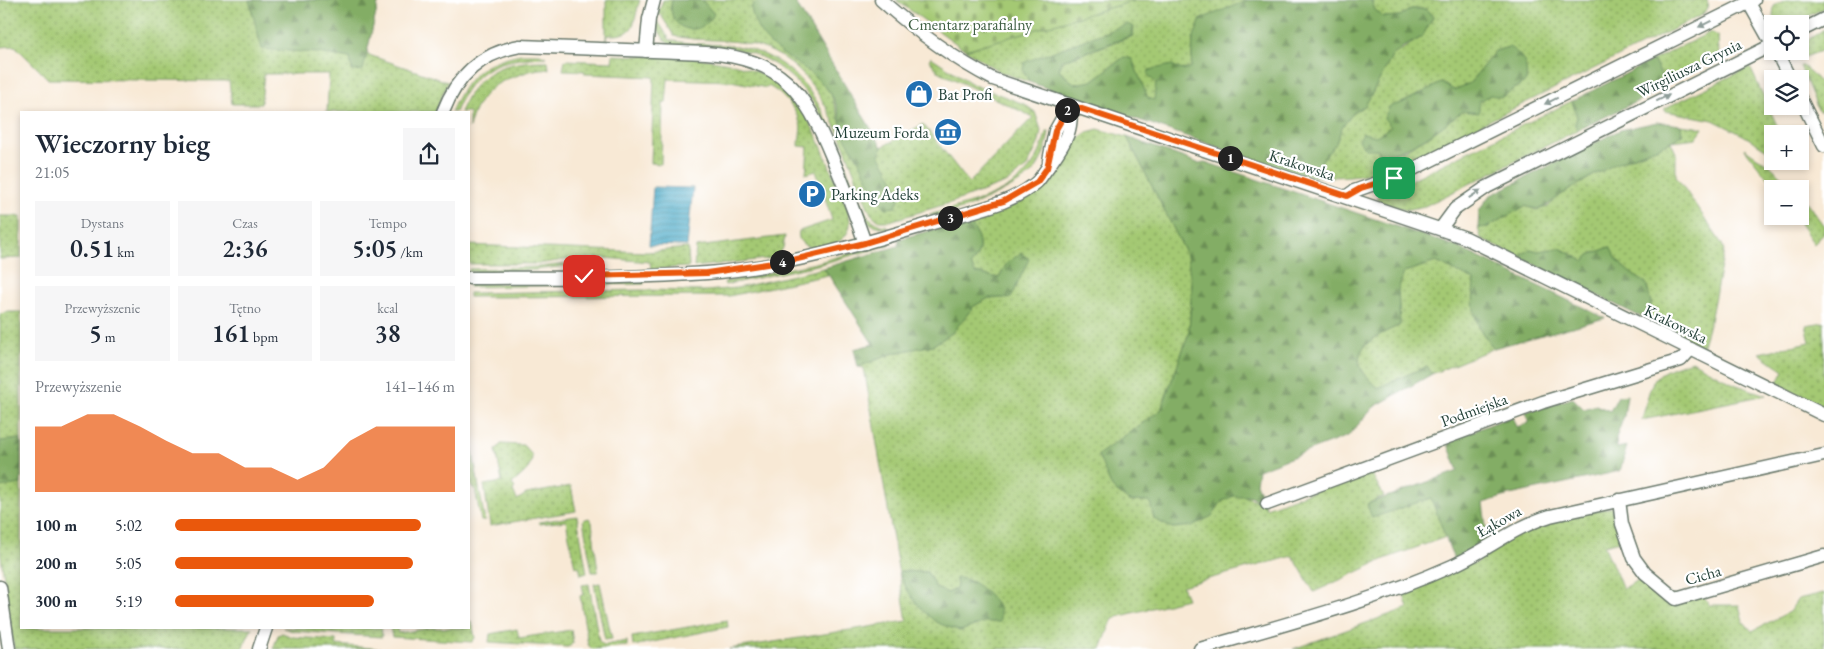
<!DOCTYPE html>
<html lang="pl">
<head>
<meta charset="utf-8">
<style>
	:root { --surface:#fff; --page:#f6f6f7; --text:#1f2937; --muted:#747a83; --accent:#ea580c }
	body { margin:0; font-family:"EB Garamond",serif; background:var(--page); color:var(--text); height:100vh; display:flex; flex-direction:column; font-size:19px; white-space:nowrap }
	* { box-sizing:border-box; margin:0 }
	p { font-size:16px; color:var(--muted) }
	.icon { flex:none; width:28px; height:28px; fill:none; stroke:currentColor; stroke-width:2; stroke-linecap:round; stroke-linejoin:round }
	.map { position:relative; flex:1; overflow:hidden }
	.side { position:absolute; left:20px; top:111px; width:450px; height:518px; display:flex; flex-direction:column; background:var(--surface); border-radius:0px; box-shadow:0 2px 8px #0003 }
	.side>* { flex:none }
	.controls { position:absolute; left:1764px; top:15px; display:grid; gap:10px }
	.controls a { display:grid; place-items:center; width:45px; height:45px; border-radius:0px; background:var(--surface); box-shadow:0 2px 8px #0003; font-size:25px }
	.pin { position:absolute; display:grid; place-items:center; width:42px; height:42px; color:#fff; margin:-21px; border-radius:10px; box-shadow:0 2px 8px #0006 }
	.km { position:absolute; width:25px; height:25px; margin:-12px; border-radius:50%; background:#222; color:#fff; font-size:14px; line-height:25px; text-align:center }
	.round { display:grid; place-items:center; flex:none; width:52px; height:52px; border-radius:0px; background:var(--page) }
	.head { display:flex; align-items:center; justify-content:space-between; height:85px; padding:0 15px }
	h1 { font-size:28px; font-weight:600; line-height:38px }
	.metrics { display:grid; grid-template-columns:repeat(3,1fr); gap:8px; height:85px; padding:5px 15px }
	.metrics div { display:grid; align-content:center; border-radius:0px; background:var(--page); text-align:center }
	.metrics b { font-size:25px; font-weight:600 }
	.metrics small { font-size:14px; font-weight:400 }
	.metrics p { font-size:14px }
	.chart { height:140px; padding:10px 15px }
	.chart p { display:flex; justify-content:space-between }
	.chart svg { width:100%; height:90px; margin-top:5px; fill:var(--accent); opacity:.7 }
	ul { padding:0 15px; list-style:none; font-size:16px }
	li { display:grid; grid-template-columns:80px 60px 1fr; align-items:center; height:38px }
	li i { height:12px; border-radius:6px; background:var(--accent) }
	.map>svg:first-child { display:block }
	.green { fill:url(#green-dots); stroke:#628354; fill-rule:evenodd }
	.forest { fill:url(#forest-firs); stroke:#51754c }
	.cemetery { fill:url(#cemetery-stones); stroke:#628354 }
	.water { fill:url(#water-rules); stroke:#34737e }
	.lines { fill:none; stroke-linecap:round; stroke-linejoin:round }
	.street-casing { stroke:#6b796c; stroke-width:15 }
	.street { stroke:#fff; stroke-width:12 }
	.oneway { fill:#8f9e9a }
	.route-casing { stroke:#fff; stroke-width:10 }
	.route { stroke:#ea580c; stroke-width:6 }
	.labels { text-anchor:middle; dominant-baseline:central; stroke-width:4.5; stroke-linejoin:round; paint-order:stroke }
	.park-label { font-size:16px; fill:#406044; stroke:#fff }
	.street-label { font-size:16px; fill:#1f3d34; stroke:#fff }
	.poi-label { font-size:16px; fill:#1f3d34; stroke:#fff; text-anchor:start }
</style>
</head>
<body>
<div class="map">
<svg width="1824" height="649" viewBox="0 0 1824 649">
	<defs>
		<pattern id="green-dots" width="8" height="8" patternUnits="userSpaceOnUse" patternTransform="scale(1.25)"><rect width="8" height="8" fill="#a4c973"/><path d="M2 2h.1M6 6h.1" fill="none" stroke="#85a45f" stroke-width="1.8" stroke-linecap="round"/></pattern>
		<pattern id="forest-firs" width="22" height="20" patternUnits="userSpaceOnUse" patternTransform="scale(1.25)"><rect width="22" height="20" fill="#83ad65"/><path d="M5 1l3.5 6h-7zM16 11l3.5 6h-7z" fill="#6b8e54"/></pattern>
		<pattern id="cemetery-stones" width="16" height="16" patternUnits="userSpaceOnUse" patternTransform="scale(1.25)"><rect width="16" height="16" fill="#a4c973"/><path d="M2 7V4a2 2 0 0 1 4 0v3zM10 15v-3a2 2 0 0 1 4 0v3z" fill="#85a45f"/></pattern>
		<pattern id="water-rules" width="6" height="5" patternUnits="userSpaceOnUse" patternTransform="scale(1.25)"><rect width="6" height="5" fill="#48a9c7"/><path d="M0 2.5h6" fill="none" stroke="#3b8ba2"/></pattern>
	</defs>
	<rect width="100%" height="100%" fill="#fff"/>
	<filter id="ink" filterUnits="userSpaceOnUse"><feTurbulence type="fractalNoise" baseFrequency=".02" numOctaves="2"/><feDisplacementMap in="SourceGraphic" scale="10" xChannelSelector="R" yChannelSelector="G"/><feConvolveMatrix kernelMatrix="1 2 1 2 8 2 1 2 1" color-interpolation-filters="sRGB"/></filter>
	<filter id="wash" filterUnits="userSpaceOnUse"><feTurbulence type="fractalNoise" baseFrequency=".0096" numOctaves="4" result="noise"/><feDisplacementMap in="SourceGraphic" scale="20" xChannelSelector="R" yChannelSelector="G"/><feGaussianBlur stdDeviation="1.12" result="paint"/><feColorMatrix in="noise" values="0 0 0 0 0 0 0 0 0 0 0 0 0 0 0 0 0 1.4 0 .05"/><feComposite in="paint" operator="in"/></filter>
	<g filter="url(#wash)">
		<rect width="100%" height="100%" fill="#f8e9d5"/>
		<g class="green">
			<path d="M0,0H379L366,54L448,82L435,112H327L329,74H264L261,104H232L229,81L48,79L15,46L0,47Z"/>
			<path d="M606,0H640C632,24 638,36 607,35L606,42Z"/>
			<path d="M663,0H672L670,10L704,2L702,0H758L751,7L781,53L794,60L815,75L831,94L845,137L866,173L886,168L879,154L882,147L923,124L969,183L1033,117L939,72L929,60L931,57L974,85L1024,104L1035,112L1041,130L1039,142L1027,167L1008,182L953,202L890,221H879L871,214C843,153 828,65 754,45C727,38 700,42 674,36L661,15L658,14Z"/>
			<path d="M1136,0H1248L1193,39L1191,68L1148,75L1156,83L1155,100L1148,99L1132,59L1124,57L1092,81L1075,84L1059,71L1061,61L1133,36L1023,69L1029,82L1000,72L965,50Z"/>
			<path d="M1371,0H1707L1708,8L1702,15L1396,167C1363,177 1333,179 1299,175L1314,170L1336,143L1342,127L1354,112L1365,106L1393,55L1422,37L1433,17L1426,9H1411L1401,16L1383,17L1375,10ZM1509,47L1490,95L1462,111L1431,135L1405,150L1382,156L1363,133L1376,137L1391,127L1390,106L1402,103L1441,83L1454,90L1470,83L1495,51Z"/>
			<path d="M1785,0H1824V8L1793,24H1780L1773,17L1774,6Z"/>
			<path d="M656,23H659L670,40C695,46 721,42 746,48C829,71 834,153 868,217L880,225L887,226V229L871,224L863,217C841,159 824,89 765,59C744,48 721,47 698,46C690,46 679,47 671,44C663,40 658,31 656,23Z"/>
			<path d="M1824,29V50L1799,59L1808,40Z"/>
			<path d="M1711,32L1718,37L1719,53L1666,84L1653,60Z"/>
			<path d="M521,54H540L546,57C498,59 474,66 455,112H451C466,77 483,61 521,54Z"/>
			<path d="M613,55C669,58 751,50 792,97C810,117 821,145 831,170C837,183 849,206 850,220C853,251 793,258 799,231L832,220L816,171L806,174L808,147L799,146C799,139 802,127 800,123C796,108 781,92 768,86L767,88L731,81L668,79L666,103L663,104L661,164L651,163L654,77L585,74V71L563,70L565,60L612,62Z"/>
			<path d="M548,61L549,69C538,68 529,71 519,75C490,83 476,99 469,128V112H460C478,69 504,61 548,61Z"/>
			<path d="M1800,66H1803C1824,83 1824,87 1824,115L1822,111L1819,112Z"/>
			<path d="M1750,67L1781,134H1772V153L1743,135L1713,120L1665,111V108Z"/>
			<path d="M1572,101L1577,117L1575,125L1578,130L1425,206L1405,210L1378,201V196Z"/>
			<path d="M1681,125L1703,128L1696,138L1673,141L1682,135Z"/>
			<path d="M1098,129L1127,137L1187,255L1192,285L1189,333L1161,410L1098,455L1129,501H1150L1173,528C1186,527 1199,525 1210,516C1215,513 1218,505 1223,501C1238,489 1253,498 1266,508L1370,471L1384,496L1367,504L1431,498L1446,537L1387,558L1314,592L1293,556L1182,586L1187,599L1113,618L1101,649H729L907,621L864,368L858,367L894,353L933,345L952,333L974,306L989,298H1011L1007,263L999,278L975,273L971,265C985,247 979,238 969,220C996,211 1029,205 1047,181C1057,168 1064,151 1072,137L1077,141L1087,132ZM901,571L927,572L936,588L948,593L957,587L956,579L985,622L960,631L935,621Z"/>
			<path d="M1046,132H1049C1047,146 1043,159 1034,171C1022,186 946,220 929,215C981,199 1033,193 1046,132Z"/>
			<path d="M1671,142L1676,153V176L1722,244L1724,251L1710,321L1702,348L1649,321L1651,303L1646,283C1629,273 1618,265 1610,247L1589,255L1584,261L1560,248L1538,251L1530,249L1519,257L1481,239L1478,228L1488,227L1525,206L1536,210L1548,207L1557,197L1612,165Z"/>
			<path d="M1744,148L1769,165L1796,189H1776Z"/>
			<path d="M1800,193L1824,226V234L1814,244L1795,216H1800Z"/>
			<path d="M0,216H21V258L0,259Z"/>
			<path d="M785,236L783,248L775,258L694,267L696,247Z"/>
			<path d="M889,242V245L817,265L725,285L724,282L816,263Z"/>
			<path d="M469,245L647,252L688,248L689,267L651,269L650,262L604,258L564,260L538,264H469Z"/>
			<path d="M1436,262L1475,280C1472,310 1473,325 1494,348L1432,374L1427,366L1378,388C1373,383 1366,376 1362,370C1349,345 1384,333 1400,325L1398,290L1404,272Z"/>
			<path d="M565,264L566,266L535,270L469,272V269L538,267Z"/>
			<path d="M824,268L828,275L729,296L469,297V293L641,290L706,291L737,288Z"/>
			<path d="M644,281V284L469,287V284Z"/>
			<path d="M8,312H21V628H252L242,649H14L0,550V314Z"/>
			<path d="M1824,322V407L1777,384L1784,371L1759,353L1810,342L1806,325Z"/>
			<path d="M1692,361L1734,384L1766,395L1642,420C1653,378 1648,374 1692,361Z"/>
			<path d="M501,444L523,445L532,455C533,469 521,475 512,484L515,488L513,490L517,500L526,494L571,486L576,511L490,526L484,485L502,482L496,450Z"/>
			<path d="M469,448H472L485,521H481L475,489L471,485Z"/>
			<path d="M1612,507L1620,541L1604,545L1623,589L1636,581L1654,583L1664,597L1703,596L1709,605H1739L1743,621L1752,631L1789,612L1798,599L1824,593V649H1293L1408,608L1403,593L1464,564H1475L1514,533L1530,526Z"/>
			<path d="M577,516L587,573L581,575L579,566L575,567L566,521L540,524L539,522Z"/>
			<path d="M589,518L592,522L598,572H592L583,520Z"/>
			<path d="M600,583L612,639L605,640L594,584Z"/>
			<path d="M589,584L599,641L604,645L627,641V646L592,649L588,645L580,596L584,594L582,585Z"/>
			<path d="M727,620L728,627L633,646L632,637Z"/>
			<path d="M472,621L475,638L472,642L392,637L390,628H397L398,633L431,628H469V622Z"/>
			<path d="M283,628H381L382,637L294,631Z"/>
			<path d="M517,629L519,638L571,630L573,643L568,647L489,642L490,634Z"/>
			<path d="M282,633L293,637L336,640V645L383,649H273L278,635Z"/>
		</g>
		<g class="forest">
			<path d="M249,0H379L363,70L352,71L350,58L317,53L262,49Z"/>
			<path d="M672,0H702L714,14C701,40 665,31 672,0Z"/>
			<path d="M758,0H794L882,147L879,154L901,193L896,207L886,208C872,194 867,175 858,158C854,150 847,143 844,135C840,121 838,103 829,91C802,57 757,53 751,7Z"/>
			<path d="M1248,0H1371L1375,10L1383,17L1400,16L1411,9H1426L1433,17L1422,37L1403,47L1393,55L1365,106L1354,112L1342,127L1336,143L1314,170L1299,175L1029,82L1023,69L1025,62L1127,24L1134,27L1133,35L1061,61L1059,71L1075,84L1092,81L1124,57L1132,59L1148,98L1154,100L1156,83L1148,75L1149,70L1172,65L1182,70L1191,68L1193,39L1201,19Z"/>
			<path d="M1509,47C1523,55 1528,64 1526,81L1502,97L1490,95L1479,101V113L1462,111C1436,132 1415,148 1381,156L1377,149H1365L1359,140L1363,133L1376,136L1391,127L1384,118L1390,106L1402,103L1441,83L1454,90L1470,83L1495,51Z"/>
			<path d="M1653,60L1666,84L1648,96L1578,130L1575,125L1577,117L1572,101Z"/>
			<path d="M1657,122L1681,125L1682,135C1665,147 1647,150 1629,158C1605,168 1583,181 1561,195C1545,205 1547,213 1525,206L1488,227L1478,228L1479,211L1489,196L1620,130Z"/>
			<path d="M1127,137L1198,163L1205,162L1455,246L1605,318L1494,348C1473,325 1472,310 1474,280L1436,262L1404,272L1398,290L1400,325C1384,333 1349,345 1362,370C1365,376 1373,382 1378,388L1427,366L1432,374L1374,407L1348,436L1258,470L1256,483L1266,508L1251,496H1234L1222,501L1212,516L1192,526L1172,528L1154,519L1150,502L1129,501L1112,488L1098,455L1161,410L1189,333L1192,285L1187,255Z"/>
			<path d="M969,220C979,238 985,247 971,265L975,273L999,278L1007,263L1021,253L1029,259L1011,298H989L974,306L952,333L933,345L894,353L858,367L854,349L873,344L824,268L898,246L899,239Z"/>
			<path d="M1610,247C1619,266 1628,272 1646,283L1651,303L1649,321L1519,257L1530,249L1538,251L1560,248L1584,261L1589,255Z"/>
			<path d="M1627,395L1624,416L1616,438L1617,448L1627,446L1620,471L1510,495L1483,503L1488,542L1454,560L1431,498L1372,518L1367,504L1458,471L1448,444L1450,440L1512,416L1516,427L1529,423L1525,412L1573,398L1584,409L1596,405L1610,411L1618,396Z"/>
			<path d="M21,439V484L0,487V441Z"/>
			<path d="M900,571L927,572L936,588L948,593L957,587L956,578C976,578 989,594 1000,609V622H985L960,631C953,628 942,626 935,621C922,612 901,586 900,571Z"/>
		</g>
		<path class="cemetery" d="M896,0H1136L965,50Z"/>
		<path class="water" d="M653,187L693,188L687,246L649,245Z"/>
	</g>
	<g filter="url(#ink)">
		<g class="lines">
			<g class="street-casing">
				<g id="street">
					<path d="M881,0C916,31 952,58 993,79L1466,238L1824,415"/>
					<path d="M1749,3L1772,44"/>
					<path d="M1800,31L1824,19"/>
					<path d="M646,51L649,19L654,0"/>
					<path d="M1776,51L1790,79"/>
					<path d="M1800,98L1824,146"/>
					<path d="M443,112C457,75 481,53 520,46L706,53C782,59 804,90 832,157C844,185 855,214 865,243"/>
					<path d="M1049,161L1055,131L1070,105"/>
					<path d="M1347,196L1354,191L1403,174L1754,0"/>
					<path d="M1441,228L1455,209L1487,187L1772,45"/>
					<path d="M469,278C548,277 628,279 707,273C787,267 866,243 943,220C972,211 1013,204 1037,182C1041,178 1044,172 1048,167C1063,145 1074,133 1070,105"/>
					<path d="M1619,500L1622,524L1634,558L1645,573L1676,599L1824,556"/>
					<path d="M1267,504L1543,402L1681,360L1691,349"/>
					<path d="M0,587L9,649"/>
					<path d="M259,649L266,628"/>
					<path d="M1200,649C1285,624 1372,602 1452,566C1486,551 1514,527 1550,516L1824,455"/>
				</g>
			</g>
			<use href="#street" class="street"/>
		</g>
		<defs><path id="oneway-solid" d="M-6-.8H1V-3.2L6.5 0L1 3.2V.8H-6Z" transform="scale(1.25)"/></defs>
		<g class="oneway">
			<use href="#oneway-solid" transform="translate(1705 24) rotate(154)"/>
			<use href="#oneway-solid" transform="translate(1663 98) rotate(-26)"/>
			<use href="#oneway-solid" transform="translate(1551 101) rotate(154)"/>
			<use href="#oneway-solid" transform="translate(1475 194) rotate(-33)"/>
		</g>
	</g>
	<g class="lines" filter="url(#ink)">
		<g class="route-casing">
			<path id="route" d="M584,276L707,273L793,260L865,243L1004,201L1037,182L1047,168L1055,131L1070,105L1347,196L1361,188L1394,178"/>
		</g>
		<use href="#route" class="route"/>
	</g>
	<defs>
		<g id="shop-disc" transform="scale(1.4375)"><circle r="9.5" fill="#1f6fb2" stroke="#fff"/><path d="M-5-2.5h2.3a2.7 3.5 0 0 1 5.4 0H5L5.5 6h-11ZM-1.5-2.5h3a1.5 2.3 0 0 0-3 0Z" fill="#fff"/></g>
		<g id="museum-disc" transform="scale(1.4375)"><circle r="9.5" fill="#1f6fb2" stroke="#fff"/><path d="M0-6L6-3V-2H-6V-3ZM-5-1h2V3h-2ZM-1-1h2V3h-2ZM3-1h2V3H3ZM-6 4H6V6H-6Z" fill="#fff"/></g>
		<g id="parking-disc" transform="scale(1.4375)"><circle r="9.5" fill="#1f6fb2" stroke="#fff"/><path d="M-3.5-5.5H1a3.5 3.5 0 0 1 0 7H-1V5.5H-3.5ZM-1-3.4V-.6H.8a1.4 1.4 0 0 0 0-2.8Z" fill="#fff"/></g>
	</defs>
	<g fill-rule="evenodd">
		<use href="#shop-disc" x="919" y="94"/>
		<use href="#museum-disc" x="948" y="132"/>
		<use href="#parking-disc" x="812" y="194"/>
	</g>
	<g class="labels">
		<g class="park-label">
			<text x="970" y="24">Cmentarz parafialny</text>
		</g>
		<g class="street-label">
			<text transform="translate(1689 68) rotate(-26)">Wirgiliusza Grynia</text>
			<text transform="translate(1302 165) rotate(18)">Krakowska</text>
			<text transform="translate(1676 324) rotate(26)">Krakowska</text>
			<text transform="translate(1474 410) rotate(-20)">Podmiejska</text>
			<text transform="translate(1499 521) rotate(-29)">Łąkowa</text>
			<text transform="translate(1703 575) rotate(-16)">Cicha</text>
		</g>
		<g class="poi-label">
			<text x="938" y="94">Bat Profi</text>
			<text x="929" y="132" text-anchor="end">Muzeum Forda</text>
			<text x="831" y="194">Parking Adeks</text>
		</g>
	</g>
</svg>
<div class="controls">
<a><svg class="icon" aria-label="locate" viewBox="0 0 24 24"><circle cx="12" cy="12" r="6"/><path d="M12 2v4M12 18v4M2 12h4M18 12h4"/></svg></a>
<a><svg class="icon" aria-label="layers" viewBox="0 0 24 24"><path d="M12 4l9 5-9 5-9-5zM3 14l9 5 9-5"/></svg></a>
<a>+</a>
<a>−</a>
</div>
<div class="pin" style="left:1394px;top:178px;background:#1e9e55"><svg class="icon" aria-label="arrive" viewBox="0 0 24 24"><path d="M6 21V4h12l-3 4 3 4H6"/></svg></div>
<div class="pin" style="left:584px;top:276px;background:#d93025"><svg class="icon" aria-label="check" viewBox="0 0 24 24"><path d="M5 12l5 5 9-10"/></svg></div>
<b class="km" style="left:1230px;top:158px">1</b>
<b class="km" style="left:1067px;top:110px">2</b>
<b class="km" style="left:950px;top:218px">3</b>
<b class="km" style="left:782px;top:262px">4</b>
<section class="side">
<div class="head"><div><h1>Wieczorny bieg</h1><p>21:05</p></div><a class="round"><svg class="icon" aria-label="share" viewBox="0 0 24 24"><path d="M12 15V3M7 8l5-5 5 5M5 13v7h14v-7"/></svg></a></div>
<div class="metrics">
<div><p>Dystans</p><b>0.51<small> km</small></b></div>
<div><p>Czas</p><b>2:36</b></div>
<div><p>Tempo</p><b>5:05<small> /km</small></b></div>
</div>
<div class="metrics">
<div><p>Przewyższenie</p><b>5<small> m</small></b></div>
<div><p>Tętno</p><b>161<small> bpm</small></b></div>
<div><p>kcal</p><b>38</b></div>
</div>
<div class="chart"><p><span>Przewyższenie</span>141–146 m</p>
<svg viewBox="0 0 160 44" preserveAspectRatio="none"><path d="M0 44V12L10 12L20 6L30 6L40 12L50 19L60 25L70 25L80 32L90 32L100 38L110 32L120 19L130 12L140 12L150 12L160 12V44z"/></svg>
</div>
<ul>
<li><b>100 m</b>5:02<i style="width:88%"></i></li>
<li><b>200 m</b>5:05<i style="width:85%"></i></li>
<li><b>300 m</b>5:19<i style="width:71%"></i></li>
</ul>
</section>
</div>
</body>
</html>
